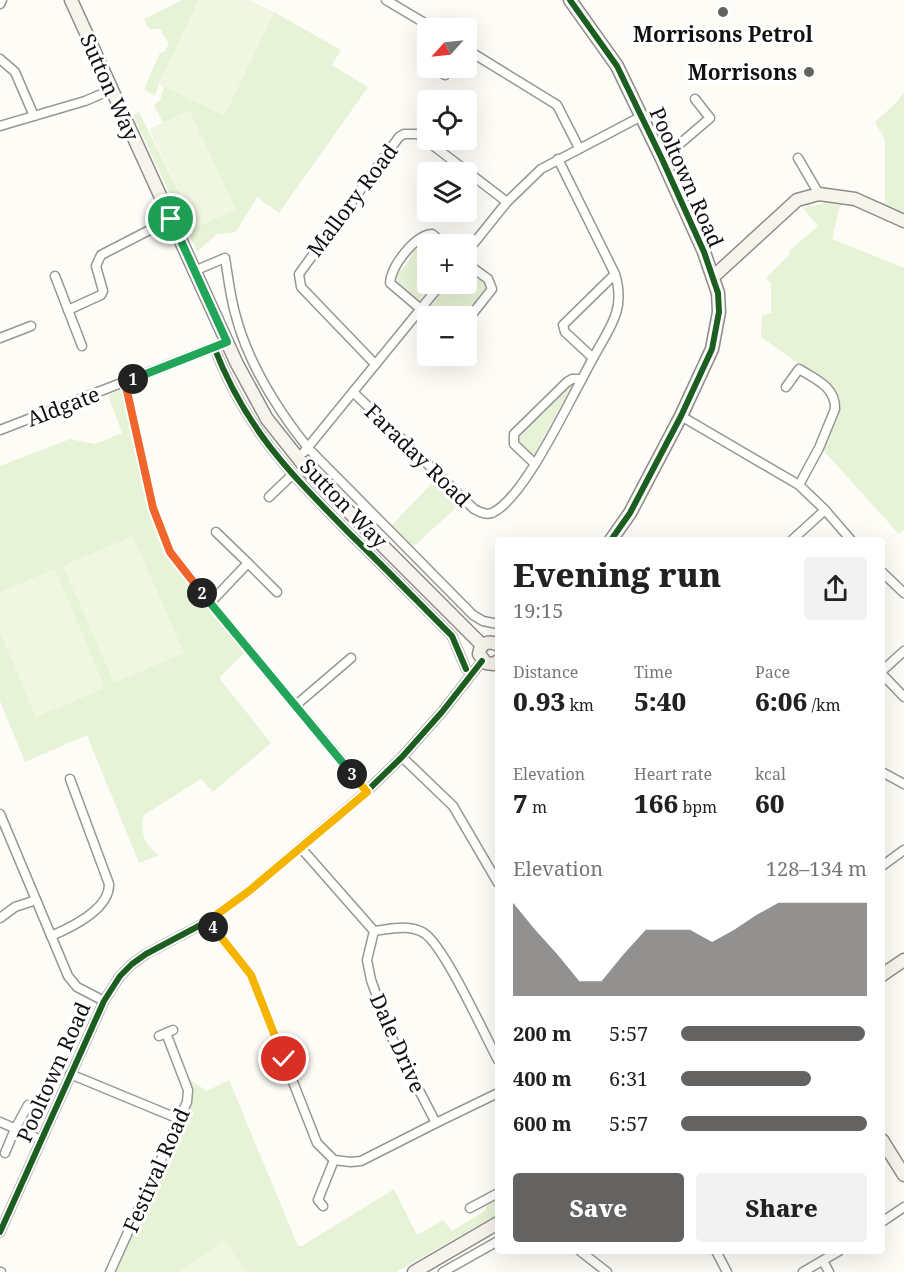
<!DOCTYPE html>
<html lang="en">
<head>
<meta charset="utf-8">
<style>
	:root { --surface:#fff; --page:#f2f2f2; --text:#222; --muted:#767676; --accent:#646362 }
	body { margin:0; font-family:"Noto Serif",serif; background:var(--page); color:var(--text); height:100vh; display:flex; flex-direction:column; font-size:22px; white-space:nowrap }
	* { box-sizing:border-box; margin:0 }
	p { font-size:20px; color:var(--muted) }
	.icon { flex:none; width:33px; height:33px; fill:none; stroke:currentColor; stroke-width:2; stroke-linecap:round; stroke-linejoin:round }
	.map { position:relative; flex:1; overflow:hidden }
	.details { position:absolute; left:495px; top:537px; width:390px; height:717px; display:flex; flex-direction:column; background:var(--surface); border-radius:6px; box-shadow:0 6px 24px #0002 }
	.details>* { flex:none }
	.needle { width:39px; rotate:243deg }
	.fabs { position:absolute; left:417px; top:18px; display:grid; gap:12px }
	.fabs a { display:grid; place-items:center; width:60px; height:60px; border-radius:6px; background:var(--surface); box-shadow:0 6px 24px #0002; font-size:30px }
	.pin { position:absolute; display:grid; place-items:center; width:51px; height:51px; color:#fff; margin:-26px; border:3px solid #fff; border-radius:50%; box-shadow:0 2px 6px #0007 }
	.km { position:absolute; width:30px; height:30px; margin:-15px; border-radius:50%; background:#222; color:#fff; font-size:16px; line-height:30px; text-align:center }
	.round { display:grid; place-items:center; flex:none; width:63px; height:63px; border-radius:6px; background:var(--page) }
	.summary { display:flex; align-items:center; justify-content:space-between; height:102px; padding:0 18px }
	h1 { font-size:33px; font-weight:800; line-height:45px }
	.metrics { display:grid; grid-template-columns:repeat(3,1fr); gap:9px; height:102px; padding:6px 18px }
	.metrics div { display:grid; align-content:center }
	.metrics b { font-size:26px; font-weight:800 }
	.metrics small { font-size:16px; font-weight:400 }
	.metrics p { font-size:16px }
	.chart { height:168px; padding:12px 18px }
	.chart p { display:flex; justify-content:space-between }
	.chart svg { width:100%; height:108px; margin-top:6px; fill:var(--accent); opacity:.7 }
	.primary-button { display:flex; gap:12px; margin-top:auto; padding:12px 18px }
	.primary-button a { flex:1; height:69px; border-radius:6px; background:var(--accent); color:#fff; font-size:24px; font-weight:800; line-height:69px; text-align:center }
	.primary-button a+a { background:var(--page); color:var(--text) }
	ul { padding:0 18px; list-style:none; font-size:20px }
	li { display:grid; grid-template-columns:96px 72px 1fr; align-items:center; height:45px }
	li i { height:15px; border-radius:8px; background:var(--accent) }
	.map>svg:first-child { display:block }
	.green { fill:#e7f3d7 }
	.pitch { fill:#f0f6e1 }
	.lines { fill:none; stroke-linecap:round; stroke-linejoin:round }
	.street-casing { stroke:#979795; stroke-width:11 }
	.secondary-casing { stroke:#8e8d8b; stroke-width:15 }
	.street { stroke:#fffffe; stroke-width:8 }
	.secondary { stroke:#f6f4eb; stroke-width:12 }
	.cycleway-casing { stroke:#fff; stroke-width:10 }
	.cycleway { stroke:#1b5e20; stroke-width:6 }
	.split-1-casing { stroke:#fff; stroke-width:12 }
	.split-2-casing { stroke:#fff; stroke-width:12 }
	.split-3-casing { stroke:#fff; stroke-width:12 }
	.split-4-casing { stroke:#fff; stroke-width:12 }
	.split-5-casing { stroke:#fff; stroke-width:12 }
	.split-1 { stroke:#22a559; stroke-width:8 }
	.split-2 { stroke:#f0652b; stroke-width:8 }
	.split-3 { stroke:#22a559; stroke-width:8 }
	.split-4 { stroke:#f5b400; stroke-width:8 }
	.split-5 { stroke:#f5b400; stroke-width:8 }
	.poi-dot { fill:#646362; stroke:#fff; stroke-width:2 }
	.labels { text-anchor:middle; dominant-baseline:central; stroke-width:6; stroke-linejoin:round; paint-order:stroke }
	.poi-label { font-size:21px; font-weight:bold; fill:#111; stroke:#fff }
	.street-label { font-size:21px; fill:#111; stroke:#fff }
</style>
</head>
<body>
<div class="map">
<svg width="904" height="1272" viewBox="0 0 904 1272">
	<rect width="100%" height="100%" fill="#fdfcf7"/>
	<g class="green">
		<path d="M183,0H199L159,84L155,96L145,90V87L160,53L165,51L169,43L160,29H149L144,19Z"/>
		<path d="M274,12L341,50L332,65L368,87L279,213L257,197L236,232L217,234L197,252L133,115L139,112L197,228L189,111L163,123L154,105L160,100L164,86L224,115Z"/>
		<path d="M904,92V212L885,204V140L875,122L897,102Z"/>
		<path d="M825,203L840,205L832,239L904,268V530L899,534L823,450L839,412L840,402L834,389L761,337L762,315L771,313V284L766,278L790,254L789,251L818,226L803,208Z"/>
		<path d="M428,239L439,244H428V284H432L418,302C411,297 387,284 396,274C399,270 404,269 407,264C415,250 412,249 428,239Z"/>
		<path d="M467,267C496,291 488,291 466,316H436L428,310L449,284H466Z"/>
		<path d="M572,382H574L533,456L518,441L521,433Z"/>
		<path d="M122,390L149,508L165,551L246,651L219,678L271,743L213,792L201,779L144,815C140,832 144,846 159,855L139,863L87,735L25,762L0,701V466L70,439L95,444L122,433L108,395Z"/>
		<path d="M436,479L461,503L413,547L391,526Z"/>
		<path d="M190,1080L207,1091L229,1080L298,1246H302L394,1189L417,1235L443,1220L452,1231L486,1210V1201L498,1195V1214L396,1272H113L189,1105L192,1090Z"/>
	</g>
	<g class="pitch">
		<path d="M199,0H249L274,12L224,116L159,84Z"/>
		<path d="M189,110L236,209L197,228L149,129Z"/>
		<path d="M133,536L184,653L114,683L63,566Z"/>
		<path d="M55,569L105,688L36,717L0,632V592Z"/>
		<path d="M224,1240L246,1272H178Z"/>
	</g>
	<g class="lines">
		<g class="street-casing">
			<g id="street">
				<path d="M386,0L433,28"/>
				<path d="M0,4L2,0"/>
				<path d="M466,49L557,105L579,148"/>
				<path d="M0,59L15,72L34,116"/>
				<path d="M445,75L449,68"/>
				<path d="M0,126L85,101L111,90"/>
				<path d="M798,158L819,194"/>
				<path d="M558,159L615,274C626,310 610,327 593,358"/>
				<path d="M662,159L710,118L695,99"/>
				<path d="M466,253L507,202L541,169L642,116"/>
				<path d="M466,263L488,279L492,289L466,322"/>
				<path d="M194,271L225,258C228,276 230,295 235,313C248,364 276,408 308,448L473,615L483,621L498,624"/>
				<path d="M55,276L82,346"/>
				<path d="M68,310L101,295L103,291L96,266L101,255L171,219"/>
				<path d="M429,316L390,283C391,266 415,235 432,234L445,244"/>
				<path d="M0,338L31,326"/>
				<path d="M214,347C246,430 290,473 351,535C385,568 418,602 452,636L466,669"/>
				<path d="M375,364L301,287L299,274L399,137L404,134H418L507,202"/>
				<path d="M125,382L153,508L170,552L210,603L367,791"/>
				<path d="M786,387L799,369C815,379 836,387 835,409L819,448L799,485"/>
				<path d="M353,392L474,509C480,512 485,515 492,513C523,499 564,411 582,379"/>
				<path d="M681,416L799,485L825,510L851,540"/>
				<path d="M0,430L227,342"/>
				<path d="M304,452L441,284"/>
				<path d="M535,464L514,444V434L567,382L572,379H582L593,358L565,332L563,325L615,274"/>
				<path d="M269,497L292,475"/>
				<path d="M216,532L248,563"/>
				<path d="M792,540L825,510"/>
				<path d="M882,572L904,593"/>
				<path d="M210,603L248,563L277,592"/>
				<path d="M882,671L904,651"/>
				<path d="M882,674L904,697"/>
				<path d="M296,705L351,658"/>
				<path d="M402,757L453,806L498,883"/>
				<path d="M882,772L904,784"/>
				<path d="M0,814L68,976L77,987L104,1001"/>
				<path d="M301,848L374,931L367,960L371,980L393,1040L436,1123L498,1093"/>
				<path d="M882,866L904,850"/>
				<path d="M0,918L15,907L36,900"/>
				<path d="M208,921L251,975L317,1143L334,1160L318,1200L323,1206"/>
				<path d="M374,931C390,929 409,924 424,933C445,947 484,1034 498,1060"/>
				<path d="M51,936C72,927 110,909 109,884L70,779"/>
				<path d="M159,1036L173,1030"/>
				<path d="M70,1074L179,1119"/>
				<path d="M0,1122L41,1140"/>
				<path d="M5,1153L15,1129L28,1105"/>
				<path d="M334,1160L351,1162L361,1161L436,1123"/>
				<path d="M470,1208L498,1193"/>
				<path d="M882,1222L904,1207"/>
				<path d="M0,1232L104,1001L120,976L132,964L146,954L208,921L249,891L367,791L402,757L442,712L482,661"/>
				<path d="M580,1251L607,1272"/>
				<path d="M716,1251L727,1272"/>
				<path d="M823,1261L829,1272"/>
				<path d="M0,1272H1"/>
				<path d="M110,1272L187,1102L188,1090L166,1033"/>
				<path d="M443,1272L498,1241"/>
				<path d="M803,1272L839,1251"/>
			</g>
		</g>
		<g class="secondary-casing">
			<g id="secondary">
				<path d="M71,0L237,364L267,419L310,473L482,645"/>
				<path d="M570,0L617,66L662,159L704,252L718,293L719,312L712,349L681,416L630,513L611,540"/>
				<path d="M713,277L797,200L819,194L855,199L904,221"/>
				<path d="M498,645C489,640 480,643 479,654L486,663L494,664L498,661"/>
				<path d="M882,975L904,960"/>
				<path d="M882,1140L904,1175"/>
				<path d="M414,1272L498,1223"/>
			</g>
		</g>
		<use href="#street" class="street"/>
		<use href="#secondary" class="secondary"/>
		<g class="cycleway-casing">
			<g id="cycleway">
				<path d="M570,0L617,66L662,159L704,252L718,293L719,312L712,349L681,416L630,513L611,540"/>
				<path d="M214,347C246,430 290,473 351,535C385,568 418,602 452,636L466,669"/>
				<path d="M0,1232L104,1001L120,976L132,964L146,954L208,921L249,891L367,791L402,757L442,712L482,661"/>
			</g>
		</g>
		<use href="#cycleway" class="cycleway"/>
	</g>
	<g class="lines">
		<g class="split-1-casing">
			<path id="split-1" d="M133,379L227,342L171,219"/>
		</g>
		<g class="split-2-casing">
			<path id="split-2" d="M133,379L125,382L153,508L170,552L202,593"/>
		</g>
		<g class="split-3-casing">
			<path id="split-3" d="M202,593L352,774"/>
		</g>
		<g class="split-4-casing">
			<path id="split-4" d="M213,927L208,921L249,891L367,792L352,774"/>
		</g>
		<g class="split-5-casing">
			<path id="split-5" d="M213,927L251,975L284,1059"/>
		</g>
		<use href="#split-1" class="split-1"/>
		<use href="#split-2" class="split-2"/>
		<use href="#split-3" class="split-3"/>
		<use href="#split-4" class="split-4"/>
		<use href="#split-5" class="split-5"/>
	</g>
	<g class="poi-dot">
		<circle cx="723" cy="12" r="6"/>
		<circle cx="809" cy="72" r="6"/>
	</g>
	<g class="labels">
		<g class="poi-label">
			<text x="723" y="34">Morrisons Petrol</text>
			<text x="797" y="72" text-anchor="end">Morrisons</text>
		</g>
		<g class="street-label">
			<text transform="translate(110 87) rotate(66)">Sutton Way</text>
			<text transform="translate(687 177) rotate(66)">Pooltown Road</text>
			<text transform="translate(352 200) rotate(-53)">Mallory Road</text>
			<text transform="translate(63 406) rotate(-21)">Aldgate</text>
			<text transform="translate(418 455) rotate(44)">Faraday Road</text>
			<text transform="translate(344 503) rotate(46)">Sutton Way</text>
			<text transform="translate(398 1043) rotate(66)">Dale Drive</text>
			<text transform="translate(53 1072) rotate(-66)">Pooltown Road</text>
			<text transform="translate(156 1170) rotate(-66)">Festival Road</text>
		</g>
	</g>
</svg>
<div class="fabs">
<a><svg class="needle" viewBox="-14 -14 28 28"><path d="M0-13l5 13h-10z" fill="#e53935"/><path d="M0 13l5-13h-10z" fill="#767676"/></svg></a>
<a><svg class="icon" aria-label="locate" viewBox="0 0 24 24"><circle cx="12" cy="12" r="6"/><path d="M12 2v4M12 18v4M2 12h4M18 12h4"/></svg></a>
<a><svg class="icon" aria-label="layers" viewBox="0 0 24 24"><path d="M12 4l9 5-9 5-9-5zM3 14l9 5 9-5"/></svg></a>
<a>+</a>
<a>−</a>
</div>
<div class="pin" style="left:171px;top:219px;background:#1e9e55"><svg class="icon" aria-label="arrive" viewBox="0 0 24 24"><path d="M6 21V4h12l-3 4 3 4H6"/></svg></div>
<div class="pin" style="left:284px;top:1059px;background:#d93025"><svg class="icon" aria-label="check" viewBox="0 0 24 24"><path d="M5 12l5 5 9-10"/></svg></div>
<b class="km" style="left:133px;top:379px">1</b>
<b class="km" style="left:202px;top:593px">2</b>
<b class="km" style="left:352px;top:774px">3</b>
<b class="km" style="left:213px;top:927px">4</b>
<section class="details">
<div class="summary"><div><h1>Evening run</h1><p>19:15</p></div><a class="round"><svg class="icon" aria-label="share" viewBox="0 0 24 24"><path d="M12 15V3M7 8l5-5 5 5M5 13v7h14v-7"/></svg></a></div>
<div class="metrics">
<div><p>Distance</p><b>0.93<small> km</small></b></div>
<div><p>Time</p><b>5:40</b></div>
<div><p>Pace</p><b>6:06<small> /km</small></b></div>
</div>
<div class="metrics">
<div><p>Elevation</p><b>7<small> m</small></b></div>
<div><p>Heart rate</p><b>166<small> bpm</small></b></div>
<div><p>kcal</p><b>60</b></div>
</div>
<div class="chart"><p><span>Elevation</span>128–134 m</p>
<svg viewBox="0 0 160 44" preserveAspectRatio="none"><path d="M0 44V6L10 17L20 27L30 38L40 38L50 27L60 17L70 17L80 17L90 22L100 17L110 11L120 6L130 6L140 6L150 6L160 6V44z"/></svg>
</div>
<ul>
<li><b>200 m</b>5:57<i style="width:99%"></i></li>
<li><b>400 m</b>6:31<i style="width:70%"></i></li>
<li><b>600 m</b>5:57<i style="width:100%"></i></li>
</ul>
<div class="primary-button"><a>Save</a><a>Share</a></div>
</section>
</div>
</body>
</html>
